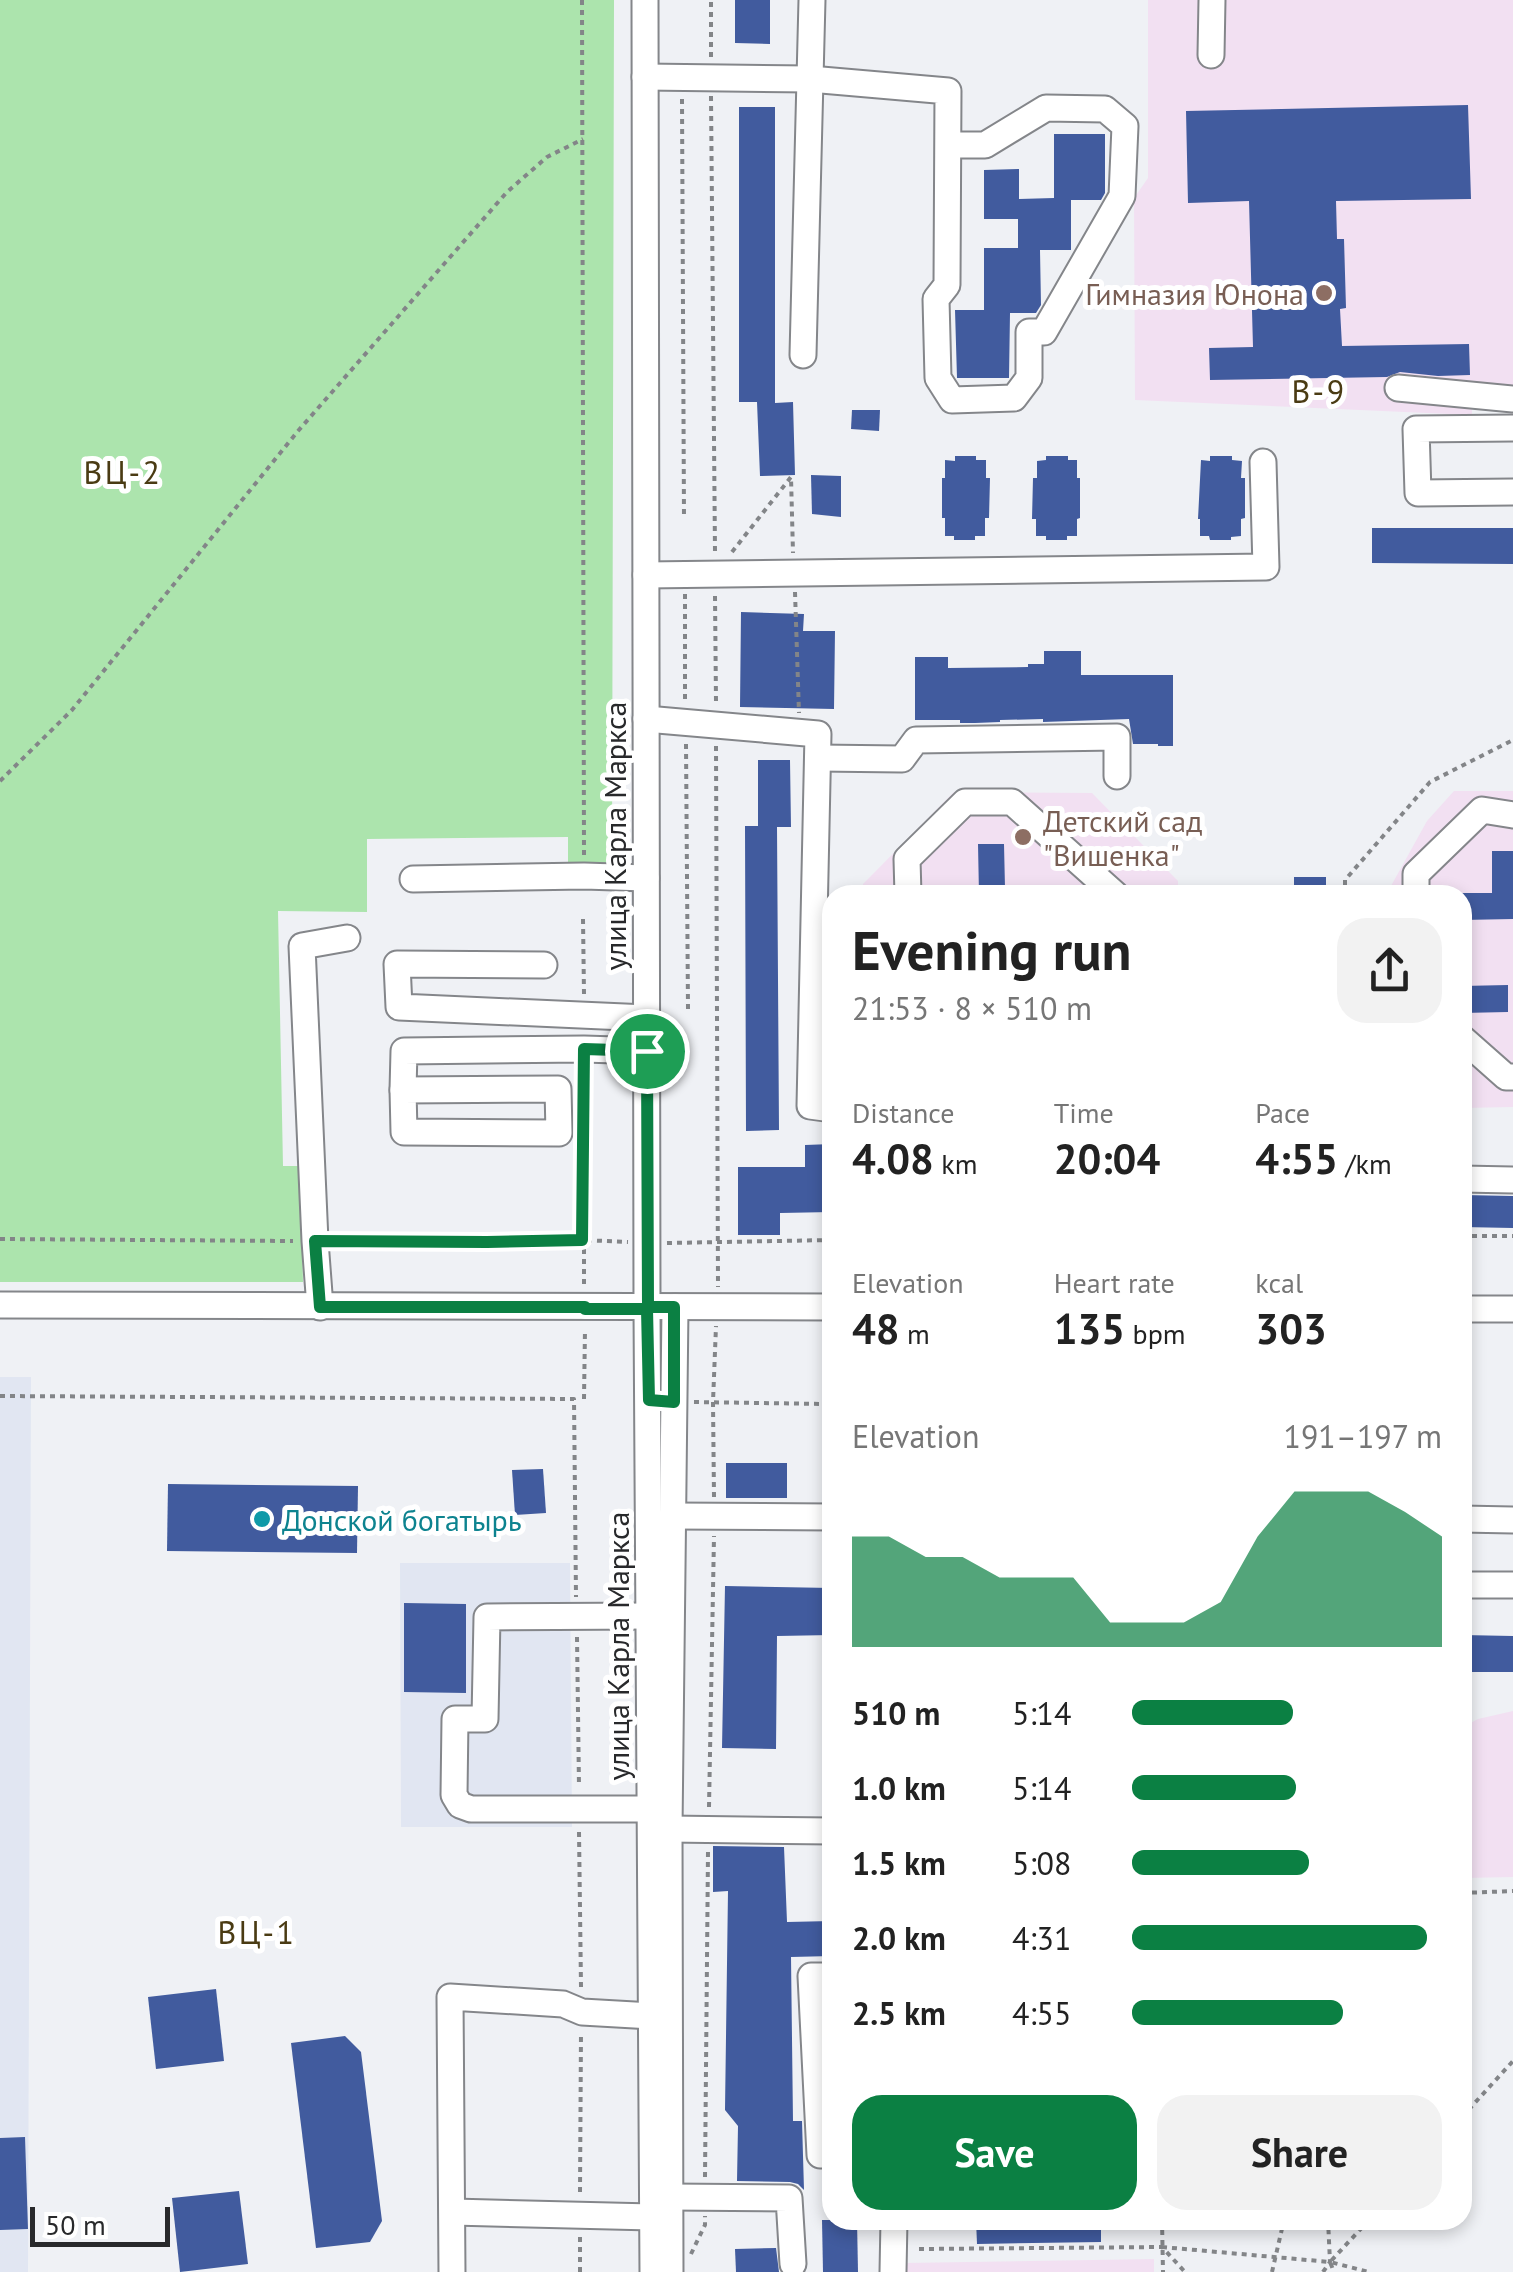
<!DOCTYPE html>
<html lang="en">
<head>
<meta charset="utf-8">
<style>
	:root { --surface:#fff; --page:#f2f2f2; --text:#222; --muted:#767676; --accent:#0b8043 }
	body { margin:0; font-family:"PT Sans",sans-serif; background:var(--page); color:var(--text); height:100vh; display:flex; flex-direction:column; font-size:38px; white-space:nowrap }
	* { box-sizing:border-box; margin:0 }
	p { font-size:32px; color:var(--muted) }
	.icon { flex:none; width:55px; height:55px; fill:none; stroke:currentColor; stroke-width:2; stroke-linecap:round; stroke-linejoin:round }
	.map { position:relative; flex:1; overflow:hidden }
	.drawer { position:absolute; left:822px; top:885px; width:650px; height:1345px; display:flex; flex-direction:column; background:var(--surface); border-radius:30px; box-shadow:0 5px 15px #0003 }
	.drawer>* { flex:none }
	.scale { position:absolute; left:30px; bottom:25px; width:140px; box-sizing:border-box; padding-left:10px; border:5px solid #28292b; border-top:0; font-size:28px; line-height:35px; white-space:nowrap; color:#28292b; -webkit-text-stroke:8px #fff; paint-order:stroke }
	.pin { position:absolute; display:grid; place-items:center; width:85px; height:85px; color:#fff; margin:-42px; border:5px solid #fff; border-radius:50%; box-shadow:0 2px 10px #0007 }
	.round { display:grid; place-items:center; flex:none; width:105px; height:105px; border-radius:30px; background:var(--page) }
	.head { display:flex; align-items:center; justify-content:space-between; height:170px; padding:0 30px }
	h1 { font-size:55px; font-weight:700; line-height:75px }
	.figures { display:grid; grid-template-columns:repeat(3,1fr); gap:15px; height:170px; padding:10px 30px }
	.figures div { display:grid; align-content:center }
	.figures b { font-size:42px; font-weight:700 }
	.figures small { font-size:28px; font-weight:400 }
	.figures p { font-size:28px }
	.chart { height:280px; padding:20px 30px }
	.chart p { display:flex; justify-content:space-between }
	.chart svg { width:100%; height:180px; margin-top:10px; fill:var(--accent); opacity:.7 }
	.button { display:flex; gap:20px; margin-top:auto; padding:20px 30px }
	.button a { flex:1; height:115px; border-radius:30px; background:var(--accent); color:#fff; font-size:40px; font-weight:700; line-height:115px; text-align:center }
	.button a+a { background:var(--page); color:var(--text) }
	ul { padding:0 30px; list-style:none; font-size:32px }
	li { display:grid; grid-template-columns:160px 120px 1fr; align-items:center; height:75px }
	li i { height:25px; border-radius:12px; background:var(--accent) }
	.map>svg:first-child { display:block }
	.built { fill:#e1e6f2 }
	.education { fill:#f2e0f2 }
	.green { fill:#ace4ad }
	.building { fill:#415b9e }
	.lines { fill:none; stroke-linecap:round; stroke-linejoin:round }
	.minor-casing { stroke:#84868a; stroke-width:29 }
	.path { stroke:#838588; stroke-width:4; stroke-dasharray:5 5; stroke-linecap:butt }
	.minor { stroke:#fff; stroke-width:25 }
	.route-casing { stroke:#fff; stroke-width:20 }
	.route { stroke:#0b8043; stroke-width:12 }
	.education-dot { fill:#8d6e63; stroke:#fff; stroke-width:4 }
	.culture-dot { fill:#0f9aa8; stroke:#fff; stroke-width:4 }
	.labels { text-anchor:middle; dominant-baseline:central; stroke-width:10; stroke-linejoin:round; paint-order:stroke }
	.education-label { font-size:30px; fill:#785e54; stroke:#fff; text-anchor:end }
	.street-label { font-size:30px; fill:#28292b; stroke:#fff }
	.culture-label { font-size:30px; fill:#0d838f; stroke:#fff; text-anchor:start }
	.neighbourhood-label { font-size:32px; letter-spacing:2.5px; fill:#4a3b13; stroke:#fff }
</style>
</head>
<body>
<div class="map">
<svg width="1513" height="2272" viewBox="0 0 1513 2272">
	<rect width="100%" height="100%" fill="#eff1f5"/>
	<g class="built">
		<path d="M0,1377H31L28,2272H0Z"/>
		<path d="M400,1563H570L572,1827H401Z"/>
	</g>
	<g class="education">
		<path d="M1148,0H1513V388L1472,395V415L1135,400L1134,198L1148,178Z"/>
		<path d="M1454,791H1513V1107L1463,1108L1462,895H1386L1427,821Z"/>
		<path d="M954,792L1092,793L1178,881V895H864L863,884Z"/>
		<path d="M1513,1711V1877L1463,1878V1727L1478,1719Z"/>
		<path d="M1154,2259V2272H902V2263Z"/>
	</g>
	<path class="green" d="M0,0H614L612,867L568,872V837L367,839V912L278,911L283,1166H300L303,1282H0Z"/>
	<g class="building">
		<path d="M735,0H770V44L735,43Z"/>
		<path d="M1468,105L1471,199L1336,201L1337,239H1344L1346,308L1340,309L1342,346L1469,344L1470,375L1438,376L1400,372L1387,377L1210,380L1209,348L1253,347L1249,201L1188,203L1186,111Z"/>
		<path d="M739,107H775V403L793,402L795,475L760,476L757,402H739Z"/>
		<path d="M1054,134H1105V193L1101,200H1071V250H1040L1041,305L1036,313H1010L1009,378H957L955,310H984V248H1018V219H984V170L1019,169V199L1054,198Z"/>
		<path d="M852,410H880L879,431L851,429Z"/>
		<path d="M955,456H976V460H986V478H990L989,518H985V536H975V540H954V536H945V518H942V478H945V460L955,461Z"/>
		<path d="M1046,456H1068V460H1077V478H1080V518L1077,519V536H1067V540H1046V536H1036V519H1032L1033,478H1037V461L1046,460Z"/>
		<path d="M1210,456H1232V460L1242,461L1241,478H1245V518L1241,519V536L1231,537V540H1210L1209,536H1200V519H1198L1201,460L1210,461Z"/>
		<path d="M811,475L841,476V517L812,514Z"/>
		<path d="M1372,528H1513V564L1372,563Z"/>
		<path d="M741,612L804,614L803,631H835L834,709L740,707Z"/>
		<path d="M1044,651H1081V675H1173V746H1158V744H1133L1129,719L1043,722V719L1000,720V722L975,723H960V720H915V657H948V668L1028,667V664H1044Z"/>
		<path d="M758,760H790L791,827H777L779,1130L746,1131L745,826H758Z"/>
		<path d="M978,844H1004L1005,888H997L998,895H979Z"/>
		<path d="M1492,851H1513V919L1462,920V893H1492Z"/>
		<rect x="1294" y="877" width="32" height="18"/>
		<path d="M1508,985V1012L1462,1013V986Z"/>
		<path d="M832,1144V1212L780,1213V1235H738V1167H805V1145Z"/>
		<path d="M1462,1195L1513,1196V1228L1462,1227Z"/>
		<rect x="726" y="1463" width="61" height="35"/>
		<path d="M543,1469L546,1513L515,1515L512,1470Z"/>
		<path d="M168,1484L358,1486L357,1553L167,1551Z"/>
		<path d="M725,1586L832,1588V1635L777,1636L776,1749L722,1748Z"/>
		<path d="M404,1603L466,1604V1693L404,1692Z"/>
		<path d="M1462,1635L1513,1636V1672H1462Z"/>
		<path d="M713,1846L784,1847L787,1922L832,1921V1956L791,1957L793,2121H802L804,2190L798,2184L790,2182L737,2181L738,2126L725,2110L728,1891L713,1892Z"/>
		<path d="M216,1989L224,2061L156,2069L148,1997Z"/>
		<path d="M345,2036L361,2052L382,2221L370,2242L316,2248L291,2043Z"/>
		<path d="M25,2137L28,2229L0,2230V2138Z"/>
		<path d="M239,2191L248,2264L180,2272L172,2198Z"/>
		<path d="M822,2220H857L858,2272H823Z"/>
		<path d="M976,2220H1101V2242L977,2244Z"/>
		<path d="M776,2248L779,2272H736L735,2249Z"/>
	</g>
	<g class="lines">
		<g class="minor-casing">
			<g id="minor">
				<path d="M645,0L647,1309L653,2272"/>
				<path d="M1211,55L1212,0"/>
				<path d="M645,77L810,79L948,91L947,285L936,299L938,378L952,400L1014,398L1029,378V332H1044L1122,196L1125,126L1105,109L1046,108L985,145H948"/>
				<path d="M803,355L812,0"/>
				<path d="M1398,388L1513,399"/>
				<path d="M1513,428L1416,429L1418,493L1513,492"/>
				<path d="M646,575L1266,567L1263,462"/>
				<path d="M646,719L818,734L810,1106L832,1109"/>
				<path d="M818,758L902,759L916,740L1117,737V776"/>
				<path d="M413,879L584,876L646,878"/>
				<path d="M908,895L907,859L965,802H1012L1116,895"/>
				<path d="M1416,895V874L1482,810L1513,815"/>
				<path d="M544,965L397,964L399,1007L647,1018"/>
				<path d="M1462,1038L1506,1077H1513"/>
				<path d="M558,1089L559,1133L404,1132L403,1090Z"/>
				<path d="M403,1090L404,1051L584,1049L647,1051"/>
				<path d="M1462,1179L1513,1180"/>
				<path d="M0,1305L832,1307"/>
				<path d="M320,1307L315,1241L302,946L347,938"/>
				<path d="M1462,1309H1513"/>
				<path d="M672,1516L832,1517"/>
				<path d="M1462,1519L1513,1520"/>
				<path d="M1462,1585H1513"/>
				<path d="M650,1616L487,1617L485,1719H455L454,1795L460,1805L471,1809H651"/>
				<path d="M669,1829L832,1831"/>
				<path d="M832,1976H811L820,2155H832"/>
				<path d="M670,2197L789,2198L793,2264"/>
				<path d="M453,2212L652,2217"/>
				<path d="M452,2272L450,1997L563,2004L582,2012L652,2016"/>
				<path d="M670,2272L669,1829L675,1307"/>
				<path d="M893,2272L894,2220"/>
			</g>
		</g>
		<g class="path">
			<path d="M582,0L584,855"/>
			<path d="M711,57V0"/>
			<path d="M711,96L715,552"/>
			<path d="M682,99L684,519"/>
			<path d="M732,552L791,477L793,553"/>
			<path d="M795,592L799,713"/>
			<path d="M685,594V699"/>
			<path d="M715,596L716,702"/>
			<path d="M686,744L688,1009"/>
			<path d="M716,746L718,1287"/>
			<path d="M0,781L72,710L298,431L507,192L547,157L583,139"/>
			<path d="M1345,895V880L1430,782L1513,740"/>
			<path d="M583,919L584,994"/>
			<path d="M584,1069V1284"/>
			<path d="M1462,1236H1513"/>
			<path d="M0,1239L293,1241"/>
			<path d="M337,1241L582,1240L628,1242"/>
			<path d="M667,1243L832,1240"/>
			<path d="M0,1396L574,1399L576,1597"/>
			<path d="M584,1399L585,1329"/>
			<path d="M694,1402L825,1404L824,1346H832"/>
			<path d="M714,1497L713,1402L716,1326"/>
			<path d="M577,1637L579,1787"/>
			<path d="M709,1807L714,1536"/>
			<path d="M579,1832L581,1987"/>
			<path d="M1462,1893L1513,1891"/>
			<path d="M1462,2117L1513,2061"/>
			<path d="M705,2177L708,1851"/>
			<path d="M580,2192L581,2032"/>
			<path d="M1162,2220L1163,2272"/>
			<path d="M1369,2220L1330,2262L1369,2272"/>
			<path d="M580,2237V2272"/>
			<path d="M1162,2247L1330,2262L1334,2272"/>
			<path d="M919,2249L1162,2247L1185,2272"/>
			<path d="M691,2254L705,2225V2216"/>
			<path d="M1272,2272L1284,2220"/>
			<path d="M1323,2272L1330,2262L1328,2220"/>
		</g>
		<use href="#minor" class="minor"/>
	</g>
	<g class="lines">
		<g class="route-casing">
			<path id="route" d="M584,1049L647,1051L648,1307H674V1402L649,1400L647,1309H585V1307H320L315,1241L487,1242L582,1240Z"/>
		</g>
		<use href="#route" class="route"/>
	</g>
	<g class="education-dot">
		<circle cx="1324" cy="293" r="10"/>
		<circle cx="1023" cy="837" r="10"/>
	</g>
	<circle class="culture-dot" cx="262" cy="1519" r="10"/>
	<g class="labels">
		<g class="education-label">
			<text x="1304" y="293">Гимназия Юнона</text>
			<text x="1043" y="820" text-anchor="start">Детский сад<tspan x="1043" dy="34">"Вишенка"</tspan></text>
		</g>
		<g class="street-label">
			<text transform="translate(614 836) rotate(-90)">улица Карла Маркса</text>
			<text transform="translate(617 1646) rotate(-90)">улица Карла Маркса</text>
		</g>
		<g class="culture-label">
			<text x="282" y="1519">Донской богатырь</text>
		</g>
		<g class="neighbourhood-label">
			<text x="1319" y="391">В-9</text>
			<text x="123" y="472">ВЦ-2</text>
			<text x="257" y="1932">ВЦ-1</text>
		</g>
	</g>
</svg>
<div class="scale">50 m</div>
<div class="pin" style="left:647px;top:1051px;background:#1e9e55"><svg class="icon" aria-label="arrive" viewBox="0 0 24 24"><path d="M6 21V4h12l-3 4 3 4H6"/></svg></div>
<section class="drawer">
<div class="head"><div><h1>Evening run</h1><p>21:53 · 8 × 510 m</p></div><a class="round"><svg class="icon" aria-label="share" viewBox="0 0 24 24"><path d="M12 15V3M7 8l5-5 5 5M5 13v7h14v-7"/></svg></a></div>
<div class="figures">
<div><p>Distance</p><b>4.08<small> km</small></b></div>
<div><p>Time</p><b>20:04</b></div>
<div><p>Pace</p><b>4:55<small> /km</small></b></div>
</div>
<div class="figures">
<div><p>Elevation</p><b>48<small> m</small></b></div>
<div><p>Heart rate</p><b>135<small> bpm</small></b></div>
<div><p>kcal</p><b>303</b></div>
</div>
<div class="chart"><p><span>Elevation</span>191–197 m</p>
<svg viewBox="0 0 160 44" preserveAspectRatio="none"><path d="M0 44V17L10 17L20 22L30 22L40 27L50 27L60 27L70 38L80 38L90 38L100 33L110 17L120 6L130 6L140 6L150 11L160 17V44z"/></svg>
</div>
<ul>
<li><b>510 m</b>5:14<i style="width:52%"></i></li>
<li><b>1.0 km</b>5:14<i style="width:53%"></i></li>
<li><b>1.5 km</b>5:08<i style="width:57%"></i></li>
<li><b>2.0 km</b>4:31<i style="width:95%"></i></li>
<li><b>2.5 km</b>4:55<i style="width:68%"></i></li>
</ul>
<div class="button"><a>Save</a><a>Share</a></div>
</section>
</div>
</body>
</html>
